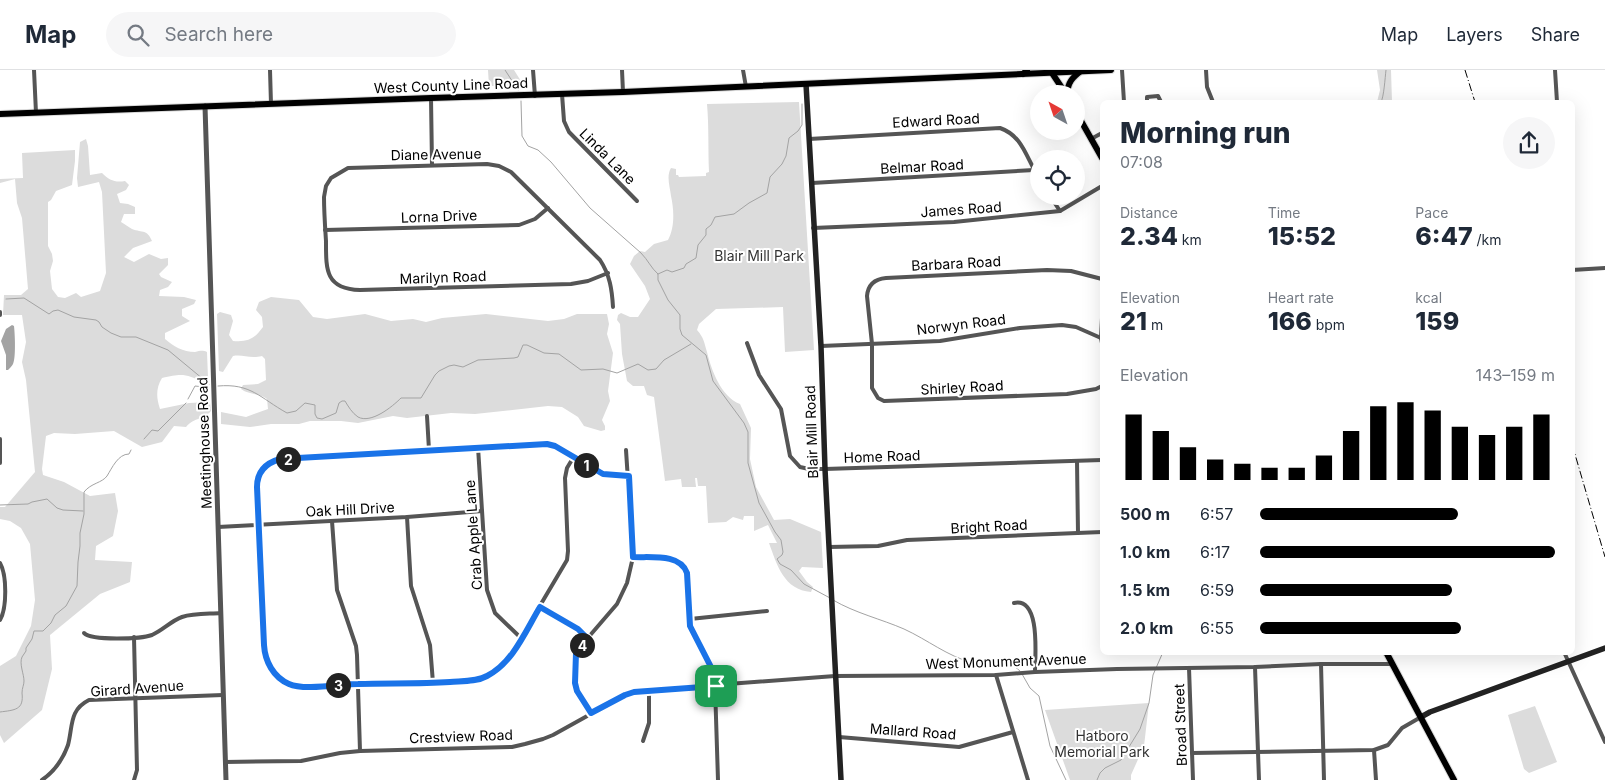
<!DOCTYPE html>
<html lang="en">
<head>
<meta charset="utf-8">
<style>
	:root { --surface:#fff; --page:#f6f6f7; --text:#1f2937; --muted:#747a83; --line:#e0e1e3; --accent:#000 }
	body { margin:0; font-family:Inter,sans-serif; background:var(--page); color:var(--text); height:100vh; display:flex; flex-direction:column; font-size:19px; white-space:nowrap }
	* { box-sizing:border-box; margin:0 }
	p { font-size:16px; color:var(--muted) }
	.icon { flex:none; width:28px; height:28px; fill:none; stroke:currentColor; stroke-width:2; stroke-linecap:round; stroke-linejoin:round }
	.map { position:relative; flex:1; overflow:hidden }
	.drawer { position:absolute; left:1100px; top:30px; width:475px; height:555px; display:flex; flex-direction:column; background:var(--surface); border-radius:8px; box-shadow:0 5px 20px #0002 }
	.drawer>* { flex:none }
	.needle { width:32px; rotate:320deg }
	.buttons { position:absolute; left:1030px; top:15px; display:grid; gap:10px }
	.buttons a { display:grid; place-items:center; width:55px; height:55px; border-radius:50%; background:var(--surface); box-shadow:0 5px 20px #0002; font-size:25px }
	.pin { position:absolute; display:grid; place-items:center; width:42px; height:42px; color:#fff; margin:-21px; border-radius:10px; box-shadow:0 2px 8px #0006 }
	.km { position:absolute; width:25px; height:25px; margin:-12px; border-radius:50%; background:#222; color:#fff; font-size:14px; line-height:25px; text-align:center }
	.round { display:grid; place-items:center; flex:none; width:52px; height:52px; border-radius:26px; background:var(--page) }
	.head { display:flex; align-items:center; justify-content:space-between; height:85px; padding:0 20px }
	h1 { font-size:28px; font-weight:800; line-height:38px }
	.figures { display:grid; grid-template-columns:repeat(3,1fr); gap:8px; height:85px; padding:5px 20px }
	.figures div { display:grid; align-content:center }
	.figures b { font-size:25px; font-weight:800 }
	.figures small { font-size:14px; font-weight:400 }
	.figures p { font-size:14px }
	.chart { height:140px; padding:10px 20px }
	.chart p { display:flex; justify-content:space-between }
	.chart svg { width:100%; height:90px; margin-top:5px; stroke:var(--accent); stroke-width:6 }
	ul { padding:0 20px; list-style:none; font-size:16px }
	li { display:grid; grid-template-columns:80px 60px 1fr; align-items:center; height:38px }
	li i { height:12px; border-radius:6px; background:var(--accent) }
	header { display:flex; align-items:center; gap:30px; box-sizing:border-box; height:70px; padding:0 25px; background:var(--surface); border-bottom:1px solid var(--line) }
	header strong { font-size:24px }
	nav { display:flex; gap:28px; margin-inline-start:auto; font-size:18px }
	.search { width:350px; height:45px; background:var(--page); display:flex; align-items:center; gap:12px; box-sizing:border-box; padding:0 18px; border-radius:28px; color:var(--muted); font-size:19px }
	.map>svg:first-child { display:block }
	.green { fill:#dcdcdc }
	.water { fill:#a3a3a3 }
	.lines { fill:none; stroke-linecap:round; stroke-linejoin:round }
	.stream { stroke:#a3a3a3; stroke-width:1 }
	.primary-casing { stroke:#dbdbdb; stroke-width:8 }
	.trunk-casing { stroke:#dbdbdb; stroke-width:8 }
	.minor { stroke:#555; stroke-width:4 }
	.tertiary { stroke:#555; stroke-width:5 }
	.secondary { stroke:#222; stroke-width:5.5 }
	.primary { stroke:#000; stroke-width:6 }
	.trunk { stroke:#000; stroke-width:6 }
	.rail { stroke:#000; stroke-width:1; stroke-dasharray:8 2.5 1 2.5; stroke-linecap:butt }
	.route-casing { stroke:#fff; stroke-width:10 }
	.route { stroke:#1a73e8; stroke-width:6 }
	.labels { text-anchor:middle; dominant-baseline:central; stroke-width:4; stroke-linejoin:round; paint-order:stroke }
	.street-label { font-size:14px; fill:#000; stroke:#fff }
	.park-label { font-size:14px; fill:#333; stroke:#fff }
</style>
</head>
<body>
<header>
<strong>Map</strong>
<div class="search"><svg class="icon" aria-label="search" viewBox="0 0 24 24"><circle cx="10" cy="10" r="6"/><path d="M15 15l6 6"/></svg>Search here</div>
<nav><a>Map</a><a>Layers</a><a>Share</a></nav>
</header>
<div class="map">
<svg width="1605" height="710" viewBox="0 0 1605 710">
	<rect width="100%" height="100%" fill="#fff"/>
	<g class="green">
		<path d="M488,0H514L524,16H489Z"/>
		<path d="M1377,0H1391L1392,32H1377L1380,20Z"/>
		<path d="M799,32L814,280L785,282L783,237L716,239L699,254L697,260C704,268 704,272 707,282C711,299 721,327 740,334L751,358L750,389L756,417L774,450L790,449L821,462L823,498L802,497L799,501L807,512L813,517L811,522C784,520 777,495 769,473H777L768,455L754,461V446H744L743,450L733,447L726,452L708,453L706,416H698L697,408H695L696,417H682L681,409L665,411L654,327L647,325L644,316H633L627,311L622,284L620,254L617,250L618,245L621,243L630,247H638L650,229L645,216L630,194L634,186L640,181L645,182L654,174L668,170C675,157 674,140 671,126C670,117 666,106 671,98L676,99V105H678L679,107L706,106V103L709,102C708,79 709,57 707,34Z"/>
		<path d="M86,69L88,76L90,105L102,103C109,110 115,113 125,111L129,115L126,120L117,124L120,133L128,134L135,137V144H124L121,152C125,154 128,157 132,159C143,163 147,159 152,171L133,178L124,187L134,192L149,184L161,189L168,188V195L159,204L161,207L172,212L168,217L160,220L159,226L184,227L196,230L194,234L182,239V246L190,251L165,263V269C173,276 183,282 195,282C200,281 202,280 207,282L208,308L205,313C186,304 183,303 162,308C156,318 156,327 160,339L189,333L210,332L211,341C202,351 196,346 186,357L174,356L162,372L142,377L114,361L75,364L54,363L46,366L42,399L43,405L64,412L90,426L115,423L118,441L113,466L96,476L95,490L132,492L130,512L100,524L50,565L52,599L42,640L4,673L0,665V596L16,586L31,556L35,530L30,474L21,458L10,451L0,449V437H5L35,402L26,310L22,292L26,272L22,245H3L4,225H21L28,219L22,148L17,133L15,109L0,113V109L23,108L22,83L75,80V91L72,115L56,121L51,130L48,132V176L52,184L53,191L50,201L52,219L58,227L65,228L76,223L81,227L100,221L106,203L102,122L99,112L78,117L77,108L80,72Z"/>
		<path d="M271,227L299,230L313,247L327,249L365,244L391,251L413,249L426,252L442,248L486,244L548,251L564,249L577,244H607L609,254L607,264L613,283L608,321L610,331L602,350L605,356V360L601,361L584,356L578,347L562,337L548,336L475,344L451,343L407,348L393,346L358,353L341,351H310L299,354H271L250,357L221,354V342L246,347L268,339L267,329C259,323 249,325 241,319L243,315L258,314L266,310L265,289L262,286C249,289 243,284 233,286L223,302L219,301L217,244L220,242L231,245L233,251L229,265L233,271C249,272 254,269 263,257L262,247L256,240L259,232Z"/>
		<path d="M1149,633L1144,676L1131,705V710H1070L1045,640Z"/>
		<path d="M1535,636L1557,692L1529,703L1524,699L1508,645Z"/>
	</g>
	<path class="water" d="M12,255L14,256C15,264 16,288 13,294C12,296 10,298 8,300H6V285L1,271L6,259Z"/>
	<g class="lines">
		<g class="stream">
			<path d="M505,0L518,20"/>
			<path d="M521,31L522,66L528,76L538,80L551,92L590,138L641,183C648,190 651,198 658,204V210L668,230L680,245V259L682,265L706,285L713,311L744,353L748,362V393L756,422L759,433L775,462L781,470L783,482L782,485L777,489L780,494L791,500L804,514L830,528"/>
			<path d="M1381,32C1384,27 1385,8 1386,0"/>
			<path d="M658,204L667,200L672,202L684,198L686,194L696,188L698,175L706,165V159L711,155L715,147L734,144L749,133L767,123L770,107L782,94L786,86L789,68L798,61L802,55V34"/>
			<path d="M6,229L24,228L49,244L53,241L58,240L74,247L96,250L99,252L102,257L111,263L121,267H136L168,280L209,314"/>
			<path d="M218,316C251,313 260,328 287,343L296,341L305,333L315,335V344L317,348L322,349L336,343L339,333L342,331H345C348,336 352,343 358,347C371,354 392,337 401,328H421L435,305L439,301L449,296L454,295L463,297L478,290L514,288L518,287L523,275H527L544,283L559,284L581,300L603,299L617,303L638,294L648,300L656,299L664,290L691,274"/>
			<path d="M188,329L195,316L204,317L208,314"/>
			<path d="M144,369L152,360L158,361L186,333"/>
			<path d="M0,435L28,434L32,432L47,429L57,438L63,440L83,441"/>
			<path d="M833,530C855,543 881,549 904,559C928,570 947,586 973,593C990,598 1006,587 1020,601"/>
			<path d="M1022,604L1030,618L1039,626L1050,676L1066,710"/>
			<path d="M0,642C15,640 24,640 22,623C22,618 24,615 24,611C24,604 19,594 22,587C23,585 25,583 26,581V578L32,569L34,561H43L51,553L55,545L66,536L77,516L78,492L80,476V463L84,444V422C91,413 102,413 107,406C112,398 118,384 129,384L131,380"/>
			<path d="M1097,710L1100,703L1105,698L1121,690L1140,659L1149,633L1153,605L1163,582"/>
		</g>
		<g class="primary-casing">
			<path id="primary" d="M0,44L431,28L623,22L1111,0"/>
		</g>
		<g class="trunk-casing">
			<g id="trunk">
				<path d="M1050,0L1066,24"/>
				<path d="M1023,4L1027,0"/>
				<path d="M1067,24C1068,12 1072,8 1081,1"/>
				<path d="M1076,42L1102,88"/>
				<path d="M1386,582L1454,710"/>
			</g>
		</g>
		<g class="minor">
			<path d="M34,0L36,43"/>
			<path d="M270,0L271,34"/>
			<path d="M533,0L535,26"/>
			<path d="M622,0L623,22"/>
			<path d="M743,0L746,17"/>
			<path d="M1122,0L1124,32"/>
			<path d="M1206,0L1207,17L1213,32"/>
			<path d="M1555,0L1557,32"/>
			<path d="M562,24L564,51L569,62L637,131"/>
			<path d="M431,28L432,95"/>
			<path d="M1147,32V27L1158,26L1161,32H1160"/>
			<path d="M809,69L1000,58C1023,66 1026,88 1039,108"/>
			<path d="M1091,69L1102,63"/>
			<path d="M812,113L1034,100"/>
			<path d="M1050,126L1060,141"/>
			<path d="M813,158L954,152L1060,141L1102,116"/>
			<path d="M325,160L519,155L535,149L548,138"/>
			<path d="M1572,200L1605,198"/>
			<path d="M608,203L588,211L571,214L360,220C325,219 326,199 326,171C325,156 324,142 324,127L326,116L331,108L348,98L487,94L499,96L511,102L600,190C610,205 612,220 613,237"/>
			<path d="M1102,209L1071,201L1047,200L886,208C875,209 868,215 867,226L872,274V318L878,328L884,331L1067,324L1096,319L1102,316"/>
			<path d="M0,242V245"/>
			<path d="M1102,248L1101,268L1102,273"/>
			<path d="M747,273L759,305L781,339L790,386L800,397L809,399H825L1102,390"/>
			<path d="M821,276L940,271L1020,258L1062,255L1076,257L1101,268"/>
			<path d="M427,346L429,380"/>
			<path d="M0,369V393"/>
			<path d="M478,377L487,520L495,543L521,568"/>
			<path d="M573,388L567,398L565,408L568,481L567,490L509,588L488,606L478,609L461,611L300,617C278,613 265,596 263,575L257,417C257,402 266,393 280,389L547,374L555,376L603,404L612,406H629"/>
			<path d="M1077,391L1078,463"/>
			<path d="M407,447L411,516L430,575L433,613"/>
			<path d="M332,451L337,520L356,576L357,585L360,681"/>
			<path d="M218,457L407,447L482,441"/>
			<path d="M829,477L878,476L907,470L1102,462"/>
			<path d="M633,487L670,489L680,492L685,499L687,508L690,556L711,599L715,616L718,710"/>
			<path d="M0,493C7,505 7,538 0,550"/>
			<path d="M1014,533C1041,527 1035,586 1035,602"/>
			<path d="M540,537L578,559L587,569"/>
			<path d="M690,549L767,541"/>
			<path d="M84,563C92,571 141,569 152,565C163,560 171,551 182,547C194,543 209,544 221,543"/>
			<path d="M134,567L137,700L134,710"/>
			<path d="M1564,582L1605,672"/>
			<path d="M1321,594L1324,710"/>
			<path d="M1255,597L1259,710"/>
			<path d="M1189,598L1193,710"/>
			<path d="M996,605L1028,710"/>
			<path d="M591,643L577,621L575,613V587L580,577L617,534L627,513L633,487L626,380"/>
			<path d="M839,667L959,677L1013,662"/>
			<path d="M643,671L649,653V620"/>
			<path d="M1374,680L1376,710"/>
			<path d="M1192,683L1374,680L1388,675L1402,658L1421,647"/>
			<path d="M225,692L301,691L340,683L360,681L512,677L525,674L543,669L553,665L625,625L649,620L835,606L996,605L1035,602L1117,599L1255,597L1321,594H1392"/>
			<path d="M42,710C55,701 63,689 68,675C73,656 69,640 89,630L223,625"/>
		</g>
		<path class="tertiary" d="M205,36L226,710"/>
		<g class="secondary">
			<path d="M806,14L821,276L825,399L841,710"/>
			<path d="M1421,647L1430,642L1605,578"/>
		</g>
		<use href="#primary" class="primary"/>
		<use href="#trunk" class="trunk"/>
		<g class="rail">
			<path d="M1465,0L1475,32"/>
			<path d="M1572,374L1605,487"/>
		</g>
	</g>
	<g class="lines">
		<g class="route-casing">
			<path id="route" d="M547,374L555,376L603,404L629,406L633,487C650,488 680,483 687,503L690,556L712,599L716,616L634,622L625,625L591,643L577,621L575,613L576,583L588,569L578,559L540,537C526,560 513,593 487,606C476,612 462,611 450,612C419,614 388,613 358,614C341,614 304,621 289,614C273,607 265,591 264,575L257,417C257,402 266,393 280,389Z"/>
		</g>
		<use href="#route" class="route"/>
	</g>
	<g class="labels">
		<g class="street-label">
			<text transform="translate(451 15) rotate(-2)">West County Line Road</text>
			<text transform="translate(936 50) rotate(-3)">Edward Road</text>
			<text transform="translate(436 84) rotate(-1)">Diane Avenue</text>
			<text transform="translate(608 86) rotate(45)">Linda Lane</text>
			<text transform="translate(922 96) rotate(-3)">Belmar Road</text>
			<text transform="translate(961 139) rotate(-4)">James Road</text>
			<text transform="translate(439 146) rotate(-2)">Lorna Drive</text>
			<text transform="translate(956 193) rotate(-3)">Barbara Road</text>
			<text transform="translate(443 207) rotate(-2)">Marilyn Road</text>
			<text transform="translate(961 254) rotate(-7)">Norwyn Road</text>
			<text transform="translate(962 317) rotate(-3)">Shirley Road</text>
			<text transform="translate(811 362) rotate(-92)">Blair Mill Road</text>
			<text transform="translate(204 373) rotate(-92)">Meetinghouse Road</text>
			<text transform="translate(882 386) rotate(-2)">Home Road</text>
			<text transform="translate(350 439) rotate(-3)">Oak Hill Drive</text>
			<text transform="translate(989 456) rotate(-3)">Bright Road</text>
			<text transform="translate(473 465) rotate(-94)">Crab Apple Lane</text>
			<text transform="translate(1006 591) rotate(-2)">West Monument Avenue</text>
			<text transform="translate(137 618) rotate(-4)">Girard Avenue</text>
			<text transform="translate(1180 655) rotate(-92)">Broad Street</text>
			<text transform="translate(913 661) rotate(4)">Mallard Road</text>
			<text transform="translate(461 666) rotate(-2)">Crestview Road</text>
		</g>
		<g class="park-label">
			<text x="759" y="185">Blair Mill Park</text>
			<text x="1102" y="665">Hatboro<tspan x="1102" dy="16">Memorial Park</tspan></text>
		</g>
	</g>
</svg>
<div class="buttons">
<a><svg class="needle" viewBox="-14 -14 28 28"><path d="M0-13l5 13h-10z" fill="#e53935"/><path d="M0 13l5-13h-10z" fill="#747a83"/></svg></a>
<a><svg class="icon" aria-label="locate" viewBox="0 0 24 24"><circle cx="12" cy="12" r="6"/><path d="M12 2v4M12 18v4M2 12h4M18 12h4"/></svg></a>
</div>
<div class="pin" style="left:716px;top:616px;background:#1e9e55"><svg class="icon" aria-label="arrive" viewBox="0 0 24 24"><path d="M6 21V4h12l-3 4 3 4H6"/></svg></div>
<b class="km" style="left:586px;top:395px">1</b>
<b class="km" style="left:288px;top:389px">2</b>
<b class="km" style="left:338px;top:615px">3</b>
<b class="km" style="left:582px;top:575px">4</b>
<section class="drawer">
<div class="head"><div><h1>Morning run</h1><p>07:08</p></div><a class="round"><svg class="icon" aria-label="share" viewBox="0 0 24 24"><path d="M12 15V3M7 8l5-5 5 5M5 13v7h14v-7"/></svg></a></div>
<div class="figures">
<div><p>Distance</p><b>2.34<small> km</small></b></div>
<div><p>Time</p><b>15:52</b></div>
<div><p>Pace</p><b>6:47<small> /km</small></b></div>
</div>
<div class="figures">
<div><p>Elevation</p><b>21<small> m</small></b></div>
<div><p>Heart rate</p><b>166<small> bpm</small></b></div>
<div><p>kcal</p><b>159</b></div>
</div>
<div class="chart"><p><span>Elevation</span>143–159 m</p>
<svg viewBox="0 0 160 44" preserveAspectRatio="none"><path d="M5 44V12M15 44V20M25 44V28M35 44V34M45 44V36M55 44V38M65 44V38M75 44V32M85 44V20M95 44V8M105 44V6M115 44V10M125 44V18M135 44V22M145 44V18M155 44V12"/></svg>
</div>
<ul>
<li><b>500 m</b>6:57<i style="width:67%"></i></li>
<li><b>1.0 km</b>6:17<i style="width:100%"></i></li>
<li><b>1.5 km</b>6:59<i style="width:65%"></i></li>
<li><b>2.0 km</b>6:55<i style="width:68%"></i></li>
</ul>
</section>
</div>
</body>
</html>
